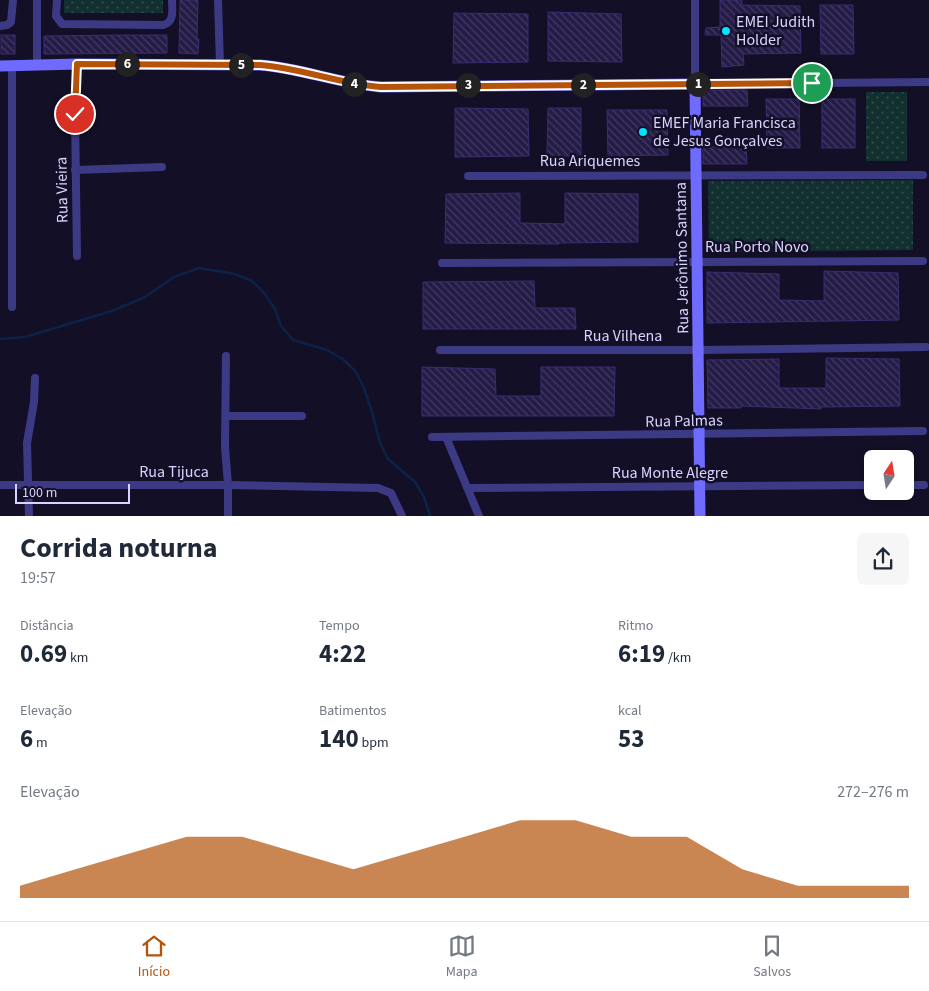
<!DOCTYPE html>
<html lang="pt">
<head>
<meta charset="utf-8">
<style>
	:root { --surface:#fff; --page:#f6f6f7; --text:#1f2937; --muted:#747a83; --line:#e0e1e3; --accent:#b45309 }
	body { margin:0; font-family:"Source Sans 3",sans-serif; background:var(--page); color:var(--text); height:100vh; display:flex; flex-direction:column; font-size:19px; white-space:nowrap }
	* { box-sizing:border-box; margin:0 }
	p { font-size:16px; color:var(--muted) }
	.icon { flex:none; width:28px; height:28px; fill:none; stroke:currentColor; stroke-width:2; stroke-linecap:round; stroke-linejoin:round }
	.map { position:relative; height:516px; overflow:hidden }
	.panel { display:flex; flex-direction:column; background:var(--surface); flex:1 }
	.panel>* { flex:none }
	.needle { width:32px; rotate:12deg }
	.tools { position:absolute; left:864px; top:450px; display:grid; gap:10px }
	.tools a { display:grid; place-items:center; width:50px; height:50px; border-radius:8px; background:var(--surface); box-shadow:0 2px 8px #0003; font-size:25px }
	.scale { position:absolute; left:15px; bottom:12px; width:115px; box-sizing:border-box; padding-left:5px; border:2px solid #d9d4ff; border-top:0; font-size:14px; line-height:18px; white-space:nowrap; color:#d9d4ff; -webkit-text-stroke:4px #130f26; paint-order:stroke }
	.pin { position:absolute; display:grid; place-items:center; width:42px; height:42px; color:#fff; margin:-21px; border:2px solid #fff; border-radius:50%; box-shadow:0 1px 5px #0007 }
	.km { position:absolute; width:25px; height:25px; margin:-12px; border-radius:50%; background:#222; color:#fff; font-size:14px; line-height:25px; text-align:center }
	.round { display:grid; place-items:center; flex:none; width:52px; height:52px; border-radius:8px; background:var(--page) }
	.summary { display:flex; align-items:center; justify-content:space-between; height:85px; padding:0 20px }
	h1 { font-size:28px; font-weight:700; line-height:38px }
	.metrics { display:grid; grid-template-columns:repeat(3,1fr); gap:8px; height:85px; padding:5px 20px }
	.metrics div { display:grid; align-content:center }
	.metrics b { font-size:25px; font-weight:700 }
	.metrics small { font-size:14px; font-weight:400 }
	.metrics p { font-size:14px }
	.chart { height:140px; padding:10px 20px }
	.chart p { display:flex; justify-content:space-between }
	.chart svg { width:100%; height:90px; margin-top:5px; fill:var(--accent); opacity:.7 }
	.menu { display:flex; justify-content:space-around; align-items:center; height:70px; border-top:1px solid var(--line); background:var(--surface); font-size:14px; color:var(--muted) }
	.menu a { display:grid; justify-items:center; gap:2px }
	.menu .active { color:var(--accent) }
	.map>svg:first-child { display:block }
	.grass { fill:url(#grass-dots) }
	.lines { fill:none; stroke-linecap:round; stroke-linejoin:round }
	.stream { stroke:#0c2248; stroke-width:2.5 }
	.building { fill:url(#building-back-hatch); stroke:#3b2d73 }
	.street { stroke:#3d3a85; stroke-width:8 }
	.secondary { stroke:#6f6bff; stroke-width:11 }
	.route-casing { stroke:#fff; stroke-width:10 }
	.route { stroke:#b45309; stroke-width:6 }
	.poi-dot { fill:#00e5ff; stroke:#130f26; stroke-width:2 }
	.labels { text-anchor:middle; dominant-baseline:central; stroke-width:5; stroke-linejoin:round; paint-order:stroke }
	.poi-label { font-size:16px; fill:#d9d4ff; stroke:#130f26; text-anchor:start }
	.street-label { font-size:16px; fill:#d9d4ff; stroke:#130f26 }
</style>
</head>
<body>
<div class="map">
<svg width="929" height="516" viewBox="0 0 929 516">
	<defs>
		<pattern id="grass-dots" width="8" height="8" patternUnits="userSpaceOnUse" patternTransform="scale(1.25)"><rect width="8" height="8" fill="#12302f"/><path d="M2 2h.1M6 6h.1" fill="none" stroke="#344d4e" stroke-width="1.8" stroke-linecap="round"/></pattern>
		<pattern id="building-back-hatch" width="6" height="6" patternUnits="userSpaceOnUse" patternTransform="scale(1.25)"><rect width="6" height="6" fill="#241b47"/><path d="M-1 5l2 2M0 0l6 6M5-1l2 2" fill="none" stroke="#433b63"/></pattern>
	</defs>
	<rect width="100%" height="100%" fill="#130f26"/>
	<g class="grass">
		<rect x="64" y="0" width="99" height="13"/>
		<rect x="866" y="92" width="41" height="69"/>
		<path d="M913,180V250L709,252L708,181Z"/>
	</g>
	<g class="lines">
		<path class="stream" d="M0,339L25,337L112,311L145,297L174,277L199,268L235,274L252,281L265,294L275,309L281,326L293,340L327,350L344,360L356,372L364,388L372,412L380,443L388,459L415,482L424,497L430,516"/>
	</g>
	<g class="building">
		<path d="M180,0H198L197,39H199L198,54L179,53Z"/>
		<path d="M720,0H742V5L800,6L801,53L743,54L744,65L722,67L721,35H705L706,28L720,27Z"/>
		<path d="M820,5H853L854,54H821Z"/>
		<path d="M548,12L621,14L622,62L548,61Z"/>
		<path d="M454,13L528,14V62L453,63Z"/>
		<rect x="1" y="35" width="14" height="19"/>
		<path d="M123,35H167V53L44,54V36Z"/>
		<path d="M703,90H747L748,106H703Z"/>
		<path d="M766,99H799L800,148H767Z"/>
		<rect x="822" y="99" width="33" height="49"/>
		<path d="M455,108L528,109L529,156L455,157Z"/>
		<path d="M548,108H581V156H547Z"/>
		<path d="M607,110H667L668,155L608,156Z"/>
		<path d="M703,147H746L747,164H703Z"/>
		<path d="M520,193V223L565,224V193L638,194V242L559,243V244L445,243L446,194Z"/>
		<path d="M824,271L898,273L899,320L707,323V272L779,274V300L824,301Z"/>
		<path d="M534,281L535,308H575L576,329H423V282Z"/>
		<path d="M826,358L899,359L900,406L821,407V409L741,406V408H708L707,360L779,359V388H826Z"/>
		<path d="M422,367L495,369L496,396H541V367H615L614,416H422Z"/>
	</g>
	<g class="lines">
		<g class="street">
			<path d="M37,0V65"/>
			<path d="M57,0L56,16L62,24L163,25C175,22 172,10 172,0"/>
			<path d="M218,0L220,65"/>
			<path d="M695,0V84L929,82"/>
			<path d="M0,26L7,25L11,22L13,0"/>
			<path d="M75,170L162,167"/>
			<path d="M468,176L923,175"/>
			<path d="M77,256L75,114L77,64"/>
			<path d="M442,263L923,261"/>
			<path d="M12,307V66"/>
			<path d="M440,350H699L926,347"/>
			<path d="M226,356L225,447L228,485V516"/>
			<path d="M226,416H302"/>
			<path d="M432,437L923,431"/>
			<path d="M446,437L479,516"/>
			<path d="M0,485H228L378,488L391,493L402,516"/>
			<path d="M905,485H924"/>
			<path d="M468,488L872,485"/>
			<path d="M29,516L27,443L34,402L35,378"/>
		</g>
		<path class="secondary" d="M0,66L77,64L260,65C301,68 340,84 381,87L695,84L700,516"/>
	</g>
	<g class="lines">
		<g class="route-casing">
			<path id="route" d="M75,114L77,64L260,65C301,68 340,84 381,87L812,83"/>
		</g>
		<use href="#route" class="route"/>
	</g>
	<g class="poi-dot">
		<circle cx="726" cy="31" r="5"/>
		<circle cx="643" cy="132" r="5"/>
	</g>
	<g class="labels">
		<g class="poi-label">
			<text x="736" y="22">EMEI Judith<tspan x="736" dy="18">Holder</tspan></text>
			<text x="653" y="123">EMEF Maria Francisca<tspan x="653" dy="18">de Jesus Gonçalves</tspan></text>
		</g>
		<g class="street-label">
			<text x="590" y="161">Rua Ariquemes</text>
			<text transform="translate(62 190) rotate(-91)">Rua Vieira</text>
			<text x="757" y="247">Rua Porto Novo</text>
			<text transform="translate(682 258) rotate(-91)">Rua Jerônimo Santana</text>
			<text x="623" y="336">Rua Vilhena</text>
			<text transform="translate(684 421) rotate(-1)">Rua Palmas</text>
			<text x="174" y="472">Rua Tijuca</text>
			<text x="670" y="473">Rua Monte Alegre</text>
		</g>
	</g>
</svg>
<div class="tools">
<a><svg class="needle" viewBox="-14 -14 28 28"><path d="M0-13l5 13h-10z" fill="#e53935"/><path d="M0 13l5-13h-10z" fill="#747a83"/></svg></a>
</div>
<div class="scale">100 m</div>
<div class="pin" style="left:812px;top:83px;background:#1e9e55"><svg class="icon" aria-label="arrive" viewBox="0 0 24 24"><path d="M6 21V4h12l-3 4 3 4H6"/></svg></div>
<div class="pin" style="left:75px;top:114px;background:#d93025"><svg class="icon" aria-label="check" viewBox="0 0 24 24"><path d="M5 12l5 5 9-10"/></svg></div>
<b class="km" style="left:698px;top:84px">1</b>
<b class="km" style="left:583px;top:85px">2</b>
<b class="km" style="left:468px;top:85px">3</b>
<b class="km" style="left:354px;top:84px">4</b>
<b class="km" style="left:241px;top:65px">5</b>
<b class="km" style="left:127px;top:64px">6</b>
</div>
<section class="panel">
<div class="summary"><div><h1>Corrida noturna</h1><p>19:57</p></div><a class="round"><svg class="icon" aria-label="share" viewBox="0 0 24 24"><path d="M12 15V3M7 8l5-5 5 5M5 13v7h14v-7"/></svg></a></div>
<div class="metrics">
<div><p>Distância</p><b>0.69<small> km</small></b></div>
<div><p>Tempo</p><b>4:22</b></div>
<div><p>Ritmo</p><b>6:19<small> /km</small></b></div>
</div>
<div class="metrics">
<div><p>Elevação</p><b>6<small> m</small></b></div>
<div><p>Batimentos</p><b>140<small> bpm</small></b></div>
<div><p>kcal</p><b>53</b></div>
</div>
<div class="chart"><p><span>Elevação</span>272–276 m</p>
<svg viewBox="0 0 160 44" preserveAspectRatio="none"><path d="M0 44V38L10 30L20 22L30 14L40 14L50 22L60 30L70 22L80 14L90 6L100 6L110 14L120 14L130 30L140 38L150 38L160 38V44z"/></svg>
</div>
</section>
<nav class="menu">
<a class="active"><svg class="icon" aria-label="home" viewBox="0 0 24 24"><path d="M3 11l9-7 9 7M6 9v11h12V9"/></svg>Início</a>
<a><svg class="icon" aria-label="map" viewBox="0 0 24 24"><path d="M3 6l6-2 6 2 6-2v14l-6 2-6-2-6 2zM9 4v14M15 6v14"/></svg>Mapa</a>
<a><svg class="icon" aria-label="saved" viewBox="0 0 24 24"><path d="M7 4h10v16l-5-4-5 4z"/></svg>Salvos</a>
</nav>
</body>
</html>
